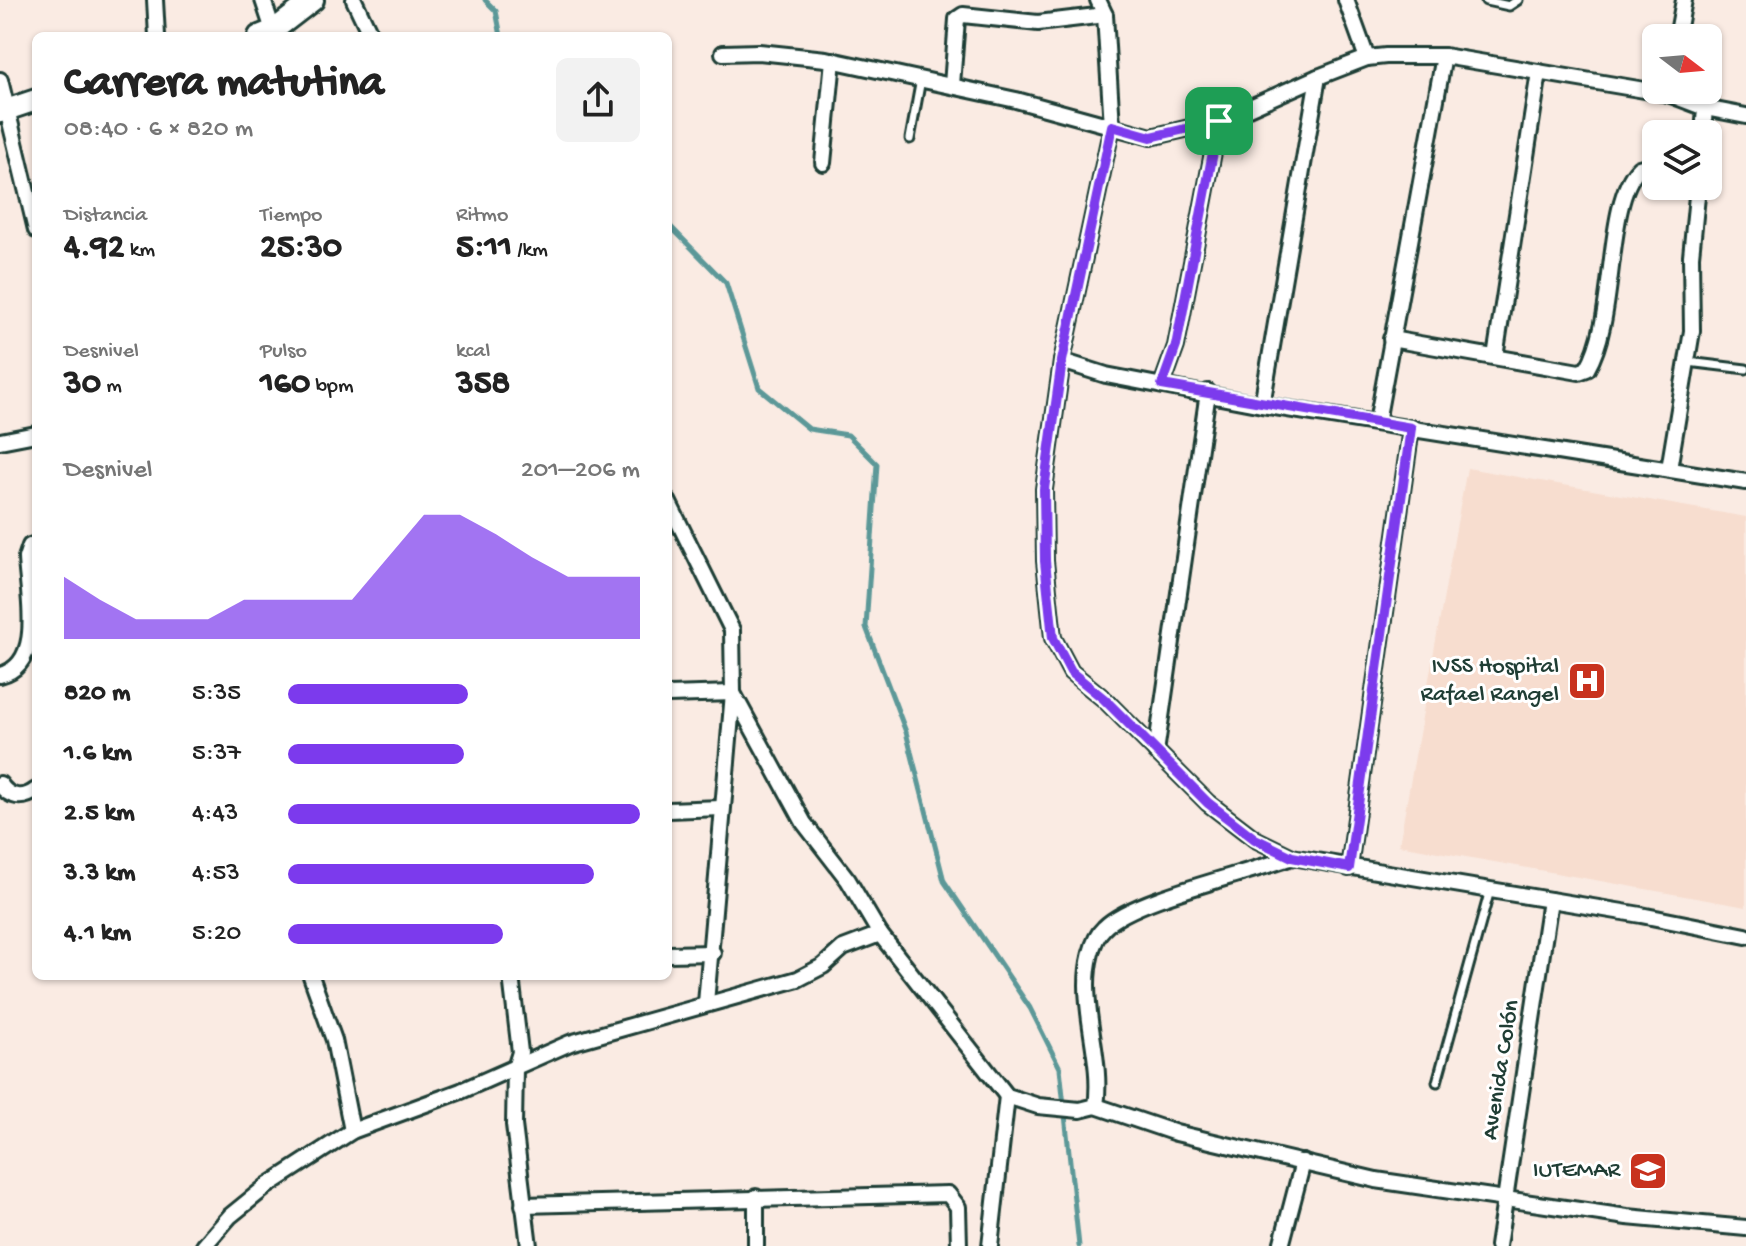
<!DOCTYPE html>
<html lang="es">
<head>
<meta charset="utf-8">
<style>
	:root { --surface:#fff; --page:#f2f2f2; --text:#222; --muted:#767676; --accent:#7c3aed }
	body { margin:0; font-family:"Gochi Hand",sans-serif; background:var(--page); color:var(--text); height:100vh; display:flex; flex-direction:column; font-size:30px; white-space:nowrap }
	* { box-sizing:border-box; margin:0 }
	p { font-size:26px; color:var(--muted) }
	.icon { flex:none; width:44px; height:44px; fill:none; stroke:currentColor; stroke-width:2; stroke-linecap:round; stroke-linejoin:round }
	.map { position:relative; flex:1; overflow:hidden }
	.sheet { position:absolute; left:32px; top:32px; width:640px; height:948px; display:flex; flex-direction:column; background:var(--surface); border-radius:12px; box-shadow:0 2px 6px #0004 }
	.sheet>* { flex:none }
	.needle { width:52px; rotate:106deg }
	.tools { position:absolute; left:1642px; top:24px; display:grid; gap:16px }
	.tools a { display:grid; place-items:center; width:80px; height:80px; border-radius:12px; background:var(--surface); box-shadow:0 2px 6px #0004; font-size:40px }
	.pin { position:absolute; display:grid; place-items:center; width:68px; height:68px; color:#fff; margin:-34px; border-radius:16px; box-shadow:0 4px 12px #0006 }
	.round { display:grid; place-items:center; flex:none; width:84px; height:84px; border-radius:12px; background:var(--page) }
	.headline { display:flex; align-items:center; justify-content:space-between; height:136px; padding:0 32px }
	h1 { font-size:44px; font-weight:800; line-height:60px }
	.figures { display:grid; grid-template-columns:repeat(3,1fr); gap:12px; height:136px; padding:8px 32px }
	.figures div { display:grid; align-content:center }
	.figures b { font-size:34px; font-weight:800 }
	.figures small { font-size:22px; font-weight:400 }
	.figures p { font-size:22px }
	.chart { height:224px; padding:16px 32px }
	.chart p { display:flex; justify-content:space-between }
	.chart svg { width:100%; height:144px; margin-top:8px; fill:var(--accent); opacity:.7 }
	ul { padding:0 32px; list-style:none; font-size:26px }
	li { display:grid; grid-template-columns:128px 96px 1fr; align-items:center; height:60px }
	li i { height:20px; border-radius:10px; background:var(--accent) }
	.map>svg:first-child { display:block }
	.built { fill:#f7ddcf }
	.lines { fill:none; stroke-linecap:round; stroke-linejoin:round }
	.stream { stroke:#5b9898; stroke-width:5 }
	.service-casing { stroke:#1f3d34; stroke-width:13 }
	.minor-casing { stroke:#1f3d34; stroke-width:20 }
	.primary-casing { stroke:#1f3d34; stroke-width:26 }
	.service { stroke:#fff; stroke-width:7 }
	.minor { stroke:#fff; stroke-width:14 }
	.primary { stroke:#fff; stroke-width:20 }
	.route-casing { stroke:#fff; stroke-width:16 }
	.route { stroke:#7c3aed; stroke-width:10 }
	.labels { text-anchor:middle; dominant-baseline:central; stroke-width:6; stroke-linejoin:round; paint-order:stroke }
	.poi-label { font-size:24px; fill:#1f3d34; stroke:#fff; text-anchor:end }
	.street-label { font-size:24px; fill:#1f3d34; stroke:#fff }
</style>
</head>
<body>
<div class="map">
<svg width="1746" height="1246" viewBox="0 0 1746 1246">
	<rect width="100%" height="100%" fill="#faebe3"/>
	<filter id="ink" filterUnits="userSpaceOnUse"><feTurbulence type="fractalNoise" baseFrequency=".0125" numOctaves="2"/><feDisplacementMap in="SourceGraphic" scale="16" xChannelSelector="R" yChannelSelector="G"/><feConvolveMatrix kernelMatrix="1 2 1 2 8 2 1 2 1" color-interpolation-filters="sRGB"/></filter>
	<g filter="url(#ink)">
		<path class="built" d="M1467,468L1746,517V907L1399,845Z"/>
		<g class="lines">
			<g class="stream">
				<path d="M485,0L496,11L501,36"/>
				<path d="M668,224L726,283L759,388L809,429L848,435L877,464L866,627L906,732L944,881L1030,1008L1060,1068L1079,1246"/>
			</g>
			<g class="service-casing">
				<g id="service">
					<path d="M1486,1L1509,6L1518,0"/>
					<path d="M910,139L921,79"/>
					<path d="M1688,362L1746,369"/>
					<path d="M1437,1082L1490,890"/>
				</g>
			</g>
			<g class="minor-casing">
				<g id="minor">
					<path d="M155,0L157,36"/>
					<path d="M263,0L275,36"/>
					<path d="M354,0L371,36"/>
					<path d="M1098,0L1105,15L1112,126L1062,361L1044,489L1045,561L1053,638L1071,672L1104,699L1208,803L1255,839L1292,857L1641,915L1746,936"/>
					<path d="M1346,0L1367,58"/>
					<path d="M1677,38L1684,0"/>
					<path d="M723,53L759,52L826,59L1016,100L1151,137L1219,121L1318,77L1367,58L1386,56H1444L1668,94L1705,108L1746,116"/>
					<path d="M0,80L36,230"/>
					<path d="M952,85L957,19L963,15L1038,23L1105,15"/>
					<path d="M1703,134L1705,108"/>
					<path d="M823,163L833,60"/>
					<path d="M1391,339L1579,372L1587,369C1618,318 1604,203 1639,168L1656,163"/>
					<path d="M1495,357L1539,72"/>
					<path d="M1062,361L1106,375L1262,405L1746,482"/>
					<path d="M1162,385L1176,346L1219,121"/>
					<path d="M1262,405L1318,77"/>
					<path d="M1377,422L1444,56"/>
					<path d="M0,441L36,434"/>
					<path d="M1669,469L1692,331L1691,256L1698,186"/>
					<path d="M668,501L732,630L733,693L804,823L848,880L880,934L1007,1096L1038,1106L1080,1110L1096,1106L1176,1133L1376,1180L1627,1217L1746,1228"/>
					<path d="M0,675C46,664 27,591 26,558L30,546L36,544"/>
					<path d="M668,695L733,693L706,1003"/>
					<path d="M1156,752L1208,392"/>
					<path d="M0,784C9,798 23,800 36,790"/>
					<path d="M668,810L721,808"/>
					<path d="M1349,868L1411,428"/>
					<path d="M668,954L713,953"/>
					<path d="M311,976L334,1040L352,1131"/>
					<path d="M511,976L520,1052L515,1068L514,1125L529,1246"/>
					<path d="M1096,1106C1102,1066 1087,1026 1087,985C1087,967 1091,940 1104,928C1133,898 1248,874 1292,857"/>
					<path d="M523,1205L948,1194L958,1207L959,1246"/>
					<path d="M204,1246L230,1216L267,1186L352,1131L461,1091L570,1043L798,979L823,966L843,948L880,934"/>
					<path d="M756,1246V1197"/>
					<path d="M990,1246L1007,1096"/>
					<path d="M1281,1246L1303,1162"/>
					<path d="M1498,1246L1550,900"/>
				</g>
			</g>
			<g class="primary-casing">
				<g id="primary">
					<path d="M259,36L274,30L313,0"/>
					<path d="M0,112L36,100"/>
				</g>
			</g>
			<use href="#service" class="service"/>
			<use href="#minor" class="minor"/>
			<use href="#primary" class="primary"/>
		</g>
	</g>
	<g class="lines" filter="url(#ink)">
		<g class="route-casing">
			<path id="route" d="M1219,121L1176,346L1162,385L1411,428L1349,868L1292,857L1255,839L1208,803L1104,699L1071,672L1053,638L1045,561L1044,489L1062,361L1112,126L1151,137Z"/>
		</g>
		<use href="#route" class="route"/>
	</g>
	<defs>
		<g id="hospital-square" transform="scale(2)"><rect x="-9" y="-9" width="18" height="18" rx="4" fill="#c8321e" stroke="#fff"/><path d="M-5-5h3v3.5h4V-5h3V5h-3V1.5h-4V5h-3Z" fill="#fff"/></g>
		<g id="university-square" transform="scale(2)"><rect x="-9" y="-9" width="18" height="18" rx="4" fill="#c8321e" stroke="#fff"/><path d="M0-5L7-2L0 1L-7-2ZM-4 1L0 2.5L4 1V4Q0 6-4 4Z" fill="#fff"/></g>
	</defs>
	<g fill-rule="evenodd">
		<use href="#hospital-square" x="1587" y="681"/>
		<use href="#university-square" x="1648" y="1171"/>
	</g>
	<g class="labels">
		<g class="poi-label">
			<text x="1559" y="667">IVSS Hospital<tspan x="1559" dy="28">Rafael Rangel</tspan></text>
			<text x="1620" y="1171">IUTEMAR</text>
		</g>
		<g class="street-label">
			<text transform="translate(1502 1070) rotate(-81)">Avenida Colón</text>
		</g>
	</g>
</svg>
<div class="tools">
<a><svg class="needle" viewBox="-14 -14 28 28"><path d="M0-13l5 13h-10z" fill="#e53935"/><path d="M0 13l5-13h-10z" fill="#767676"/></svg></a>
<a><svg class="icon" aria-label="layers" viewBox="0 0 24 24"><path d="M12 4l9 5-9 5-9-5zM3 14l9 5 9-5"/></svg></a>
</div>
<div class="pin" style="left:1219px;top:121px;background:#1e9e55"><svg class="icon" aria-label="arrive" viewBox="0 0 24 24"><path d="M6 21V4h12l-3 4 3 4H6"/></svg></div>
<section class="sheet">
<div class="headline"><div><h1>Carrera matutina</h1><p>08:40 · 6 × 820 m</p></div><a class="round"><svg class="icon" aria-label="share" viewBox="0 0 24 24"><path d="M12 15V3M7 8l5-5 5 5M5 13v7h14v-7"/></svg></a></div>
<div class="figures">
<div><p>Distancia</p><b>4.92<small> km</small></b></div>
<div><p>Tiempo</p><b>25:30</b></div>
<div><p>Ritmo</p><b>5:11<small> /km</small></b></div>
</div>
<div class="figures">
<div><p>Desnivel</p><b>30<small> m</small></b></div>
<div><p>Pulso</p><b>160<small> bpm</small></b></div>
<div><p>kcal</p><b>358</b></div>
</div>
<div class="chart"><p><span>Desnivel</span>201–206 m</p>
<svg viewBox="0 0 160 44" preserveAspectRatio="none"><path d="M0 44V25L10 32L20 38L30 38L40 38L50 32L60 32L70 32L80 32L90 19L100 6L110 6L120 12L130 19L140 25L150 25L160 25V44z"/></svg>
</div>
<ul>
<li><b>820 m</b>5:35<i style="width:51%"></i></li>
<li><b>1.6 km</b>5:37<i style="width:50%"></i></li>
<li><b>2.5 km</b>4:43<i style="width:100%"></i></li>
<li><b>3.3 km</b>4:53<i style="width:87%"></i></li>
<li><b>4.1 km</b>5:20<i style="width:61%"></i></li>
</ul>
</section>
</div>
</body>
</html>
